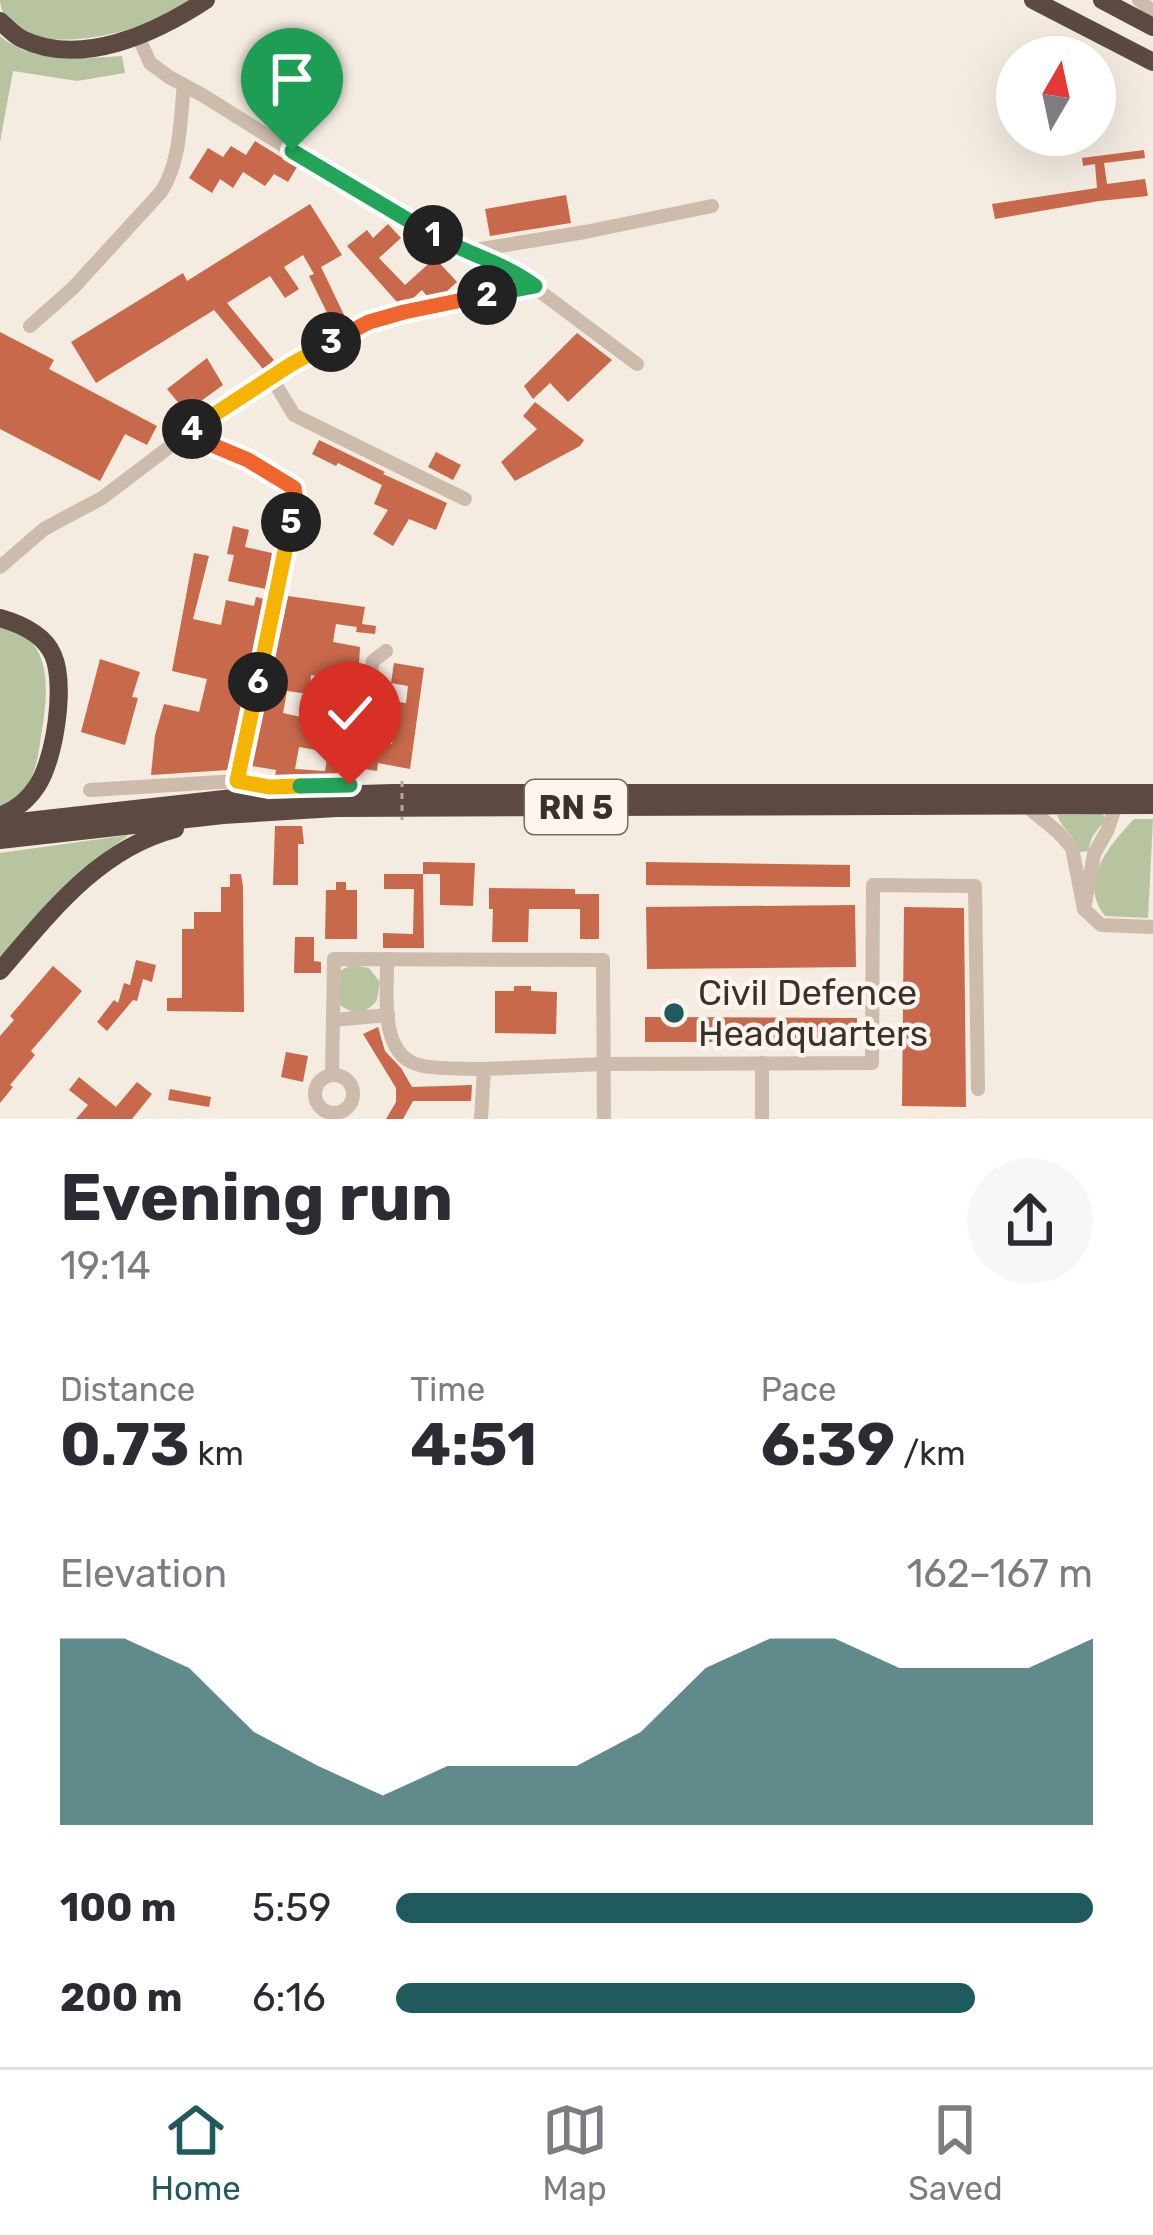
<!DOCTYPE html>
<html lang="en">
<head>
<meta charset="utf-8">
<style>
	:root { --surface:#fff; --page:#f7f7f7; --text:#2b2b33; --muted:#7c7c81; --line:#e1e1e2; --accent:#1f5a5e }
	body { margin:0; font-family:Rubik,sans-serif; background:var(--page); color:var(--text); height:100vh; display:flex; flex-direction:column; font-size:45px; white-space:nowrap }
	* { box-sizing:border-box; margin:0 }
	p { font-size:39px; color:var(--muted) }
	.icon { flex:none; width:66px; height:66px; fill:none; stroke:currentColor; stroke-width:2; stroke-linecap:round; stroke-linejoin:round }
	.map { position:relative; height:1119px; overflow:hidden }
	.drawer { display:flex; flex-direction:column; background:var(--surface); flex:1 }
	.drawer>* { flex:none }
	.needle { width:78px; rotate:9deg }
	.fabs { position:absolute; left:996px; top:36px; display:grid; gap:24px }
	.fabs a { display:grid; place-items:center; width:120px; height:120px; border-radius:50%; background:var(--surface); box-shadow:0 12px 48px #0002; font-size:60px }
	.pin { position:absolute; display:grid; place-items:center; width:102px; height:102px; color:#fff; margin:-123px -51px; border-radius:50% 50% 50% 0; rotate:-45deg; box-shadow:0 0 12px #0007 }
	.pin .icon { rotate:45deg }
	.km { position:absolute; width:60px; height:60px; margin:-30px; border-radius:50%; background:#222; color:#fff; font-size:33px; line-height:60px; text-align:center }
	.round { display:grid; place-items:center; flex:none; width:126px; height:126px; border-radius:63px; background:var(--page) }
	.head { display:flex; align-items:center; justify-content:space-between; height:204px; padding:0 60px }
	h1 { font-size:66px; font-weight:700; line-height:90px }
	.metrics { display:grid; grid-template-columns:repeat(3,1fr); gap:18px; height:204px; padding:12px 60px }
	.metrics div { display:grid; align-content:center }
	.metrics b { font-size:60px; font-weight:700 }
	.metrics small { font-size:33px; font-weight:400 }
	.metrics p { font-size:33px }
	.chart { height:336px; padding:24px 60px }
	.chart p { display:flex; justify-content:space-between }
	.chart svg { width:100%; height:216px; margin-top:12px; fill:var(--accent); opacity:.7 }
	ul { padding:0 60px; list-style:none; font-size:39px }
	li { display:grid; grid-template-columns:192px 144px 1fr; align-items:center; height:90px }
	li i { height:30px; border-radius:15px; background:var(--accent) }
	.tabs { display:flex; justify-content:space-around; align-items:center; height:168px; border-top:3px solid var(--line); background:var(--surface); font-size:33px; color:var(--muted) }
	.tabs a { display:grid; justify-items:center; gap:6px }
	.tabs .selected { color:var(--accent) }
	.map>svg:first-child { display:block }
	.green { fill:#b8c4a0 }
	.building { fill:#c8694b; fill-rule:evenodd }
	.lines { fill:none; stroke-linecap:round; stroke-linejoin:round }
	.minor { stroke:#cdbbac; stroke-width:14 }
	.highway { stroke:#5c4a42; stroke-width:18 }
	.path-bridge { stroke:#b9a596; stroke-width:3; stroke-dasharray:6 6; stroke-linecap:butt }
	.split-1-casing { stroke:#fff; stroke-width:24 }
	.split-2-casing { stroke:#fff; stroke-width:24 }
	.split-3-casing { stroke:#fff; stroke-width:24 }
	.split-4-casing { stroke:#fff; stroke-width:24 }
	.split-5-casing { stroke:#fff; stroke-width:24 }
	.split-6-casing { stroke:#fff; stroke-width:24 }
	.split-7-casing { stroke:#fff; stroke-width:24 }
	.split-8-casing { stroke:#fff; stroke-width:24 }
	.split-1 { stroke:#22a559; stroke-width:15 }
	.split-2 { stroke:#22a559; stroke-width:15 }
	.split-3 { stroke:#f0652b; stroke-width:15 }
	.split-4 { stroke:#f5b400; stroke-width:15 }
	.split-5 { stroke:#f0652b; stroke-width:15 }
	.split-6 { stroke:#f5b400; stroke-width:15 }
	.split-7 { stroke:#f5b400; stroke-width:15 }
	.split-8 { stroke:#22a559; stroke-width:15 }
	.poi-dot { fill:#1f5a5e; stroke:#fbf5ee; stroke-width:4.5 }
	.labels { text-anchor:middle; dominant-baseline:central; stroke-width:9; stroke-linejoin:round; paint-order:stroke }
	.shield { fill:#fbf5ee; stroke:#756b66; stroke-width:3 }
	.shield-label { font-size:33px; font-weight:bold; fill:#3b302b }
	.poi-label { font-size:36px; fill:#3b302b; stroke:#fbf5ee; text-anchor:start }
</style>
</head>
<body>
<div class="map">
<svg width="1153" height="1119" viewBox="0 0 1153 1119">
	<rect width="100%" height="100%" fill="#f4ebe1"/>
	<g class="green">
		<path d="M0,0H190C179,6 169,14 157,19C121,35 44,54 13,23C4,15 1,12 0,0Z"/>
		<path d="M0,36C35,65 80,58 122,56L125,73L77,81L13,71L0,142Z"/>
		<path d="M0,627C56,635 48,695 41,736C39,751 37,768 29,782C22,793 12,800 0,806Z"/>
		<path d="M1103,814L1105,820L1092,837L1088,851L1080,852C1075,836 1062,829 1057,815Z"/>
		<path d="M1134,819H1153L1148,918L1105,916C1077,881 1110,845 1134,819Z"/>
		<path d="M129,835C78,870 40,912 0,959V853Z"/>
		<path d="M351,965L369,968L380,982L377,1000C367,1014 353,1015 340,1005V971Z"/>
	</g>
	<g class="building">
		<path d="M299,105L306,122L281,131L275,115Z"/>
		<path d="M255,141L297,167L288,182L274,174L265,186L243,172L233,188L220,179L212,193L189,178L208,148L223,157L231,146L246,155Z"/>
		<path d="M1144,150L1145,158L1104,163L1107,184L1145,179L1148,196L1099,201L995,219L992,204L1097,188L1095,164L1083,166L1082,158Z"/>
		<path d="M566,195L571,223L490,236L485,209Z"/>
		<path d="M310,204L342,255L321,267L347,321L334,327L309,276L314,274L303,255L284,267L299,289L285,298L270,276L227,303L274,360L263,369L214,310L96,383L71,342L183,273L187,281Z"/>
		<path d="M388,224L401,238L379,258L405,285L435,258L457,282L446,292L427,296L422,290L412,299L397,302L347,246L367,230L373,238Z"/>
		<path d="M0,332L54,360L49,369L157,426L147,445L125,434L100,481L0,429Z"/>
		<path d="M577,333L612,360L568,402L550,383L533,399L524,386Z"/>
		<path d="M207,358L223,385L186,412L167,389Z"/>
		<path d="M535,402L584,440L580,446L515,481L501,462L537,429L523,416Z"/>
		<path d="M319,440L385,472L383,474L447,503L436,530L409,519L393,546L373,534L388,510L374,504L382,485L338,463L336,466L312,454Z"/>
		<path d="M436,452L461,465L453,480L428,467Z"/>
		<path d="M233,526L249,530L245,547L272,553L266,589L228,581L234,555L227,554Z"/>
		<path d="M194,553L209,556L193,619L221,625L226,600L254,606L256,597L264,599L228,770L151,775L155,735L164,704L199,712L207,679L172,671Z"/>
		<path d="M288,596L365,607L362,624L376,626L375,634L356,632L357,627L336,624L333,642L360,647L358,682L343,680L341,692L326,690L328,678L311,675L309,694L287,691L283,713L301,717L304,696L328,699L325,715L311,713L308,731L347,740L341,774L275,776L276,770L252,766L264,706L269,707L272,690L268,689ZM299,747L328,752L325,771L295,769Z"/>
		<path d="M100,659L140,672L132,697L138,698L125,745L81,732Z"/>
		<path d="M394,663L424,668L410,769L378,763L377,771L364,769L368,750L381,752L382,742L392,744L398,702L406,703L408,686L391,683Z"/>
		<path d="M275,826H302L304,844H298V885H273Z"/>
		<path d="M423,862L475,863L473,906L440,905V874H423Z"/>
		<path d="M646,862L850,865V887L646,885Z"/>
		<path d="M230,874H241L243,887L244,1012L167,1011V998H182V929H194V912H221V887H230Z"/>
		<path d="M384,874H423L424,948H383V933L413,934L414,889H384Z"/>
		<path d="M336,882H346V890H357V939H325L326,890H336Z"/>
		<path d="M489,888L575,889V894H599V939H580V909H529L528,942H492L493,909H489Z"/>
		<path d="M855,905L856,967L647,969L646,907Z"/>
		<path d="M904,907L964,908L966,1107L902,1106Z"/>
		<path d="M295,937H314V961L321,962V973H294Z"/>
		<path d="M136,960L156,965L152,982L143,979L137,1001L133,1000L107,1031L97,1022L114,1000L118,1003L124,983L130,985Z"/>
		<path d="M53,966L82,991L31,1051L35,1055L10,1085L13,1087L0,1103V1036L14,1020L10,1016Z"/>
		<path d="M514,986H531V991L557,992L556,1034L495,1033V991H514Z"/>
		<path d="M645,1017L857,1018V1042H645Z"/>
		<path d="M378,1027L385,1051L401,1068L412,1087L472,1085L471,1101H413L403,1119H386L396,1102V1088L363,1034Z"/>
		<path d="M286,1052L308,1056L303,1082L281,1077Z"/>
		<path d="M79,1077L116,1107L137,1082L152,1094L132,1119H76L88,1105L69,1090Z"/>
		<path d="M170,1089L211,1097L209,1107L168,1100Z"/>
	</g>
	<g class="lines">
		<g class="minor">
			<path d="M1139,0L1153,12"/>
			<path d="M138,36L150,63L169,77L204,96L380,206L464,252L510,269L637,364"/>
			<path d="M469,251L585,232L712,206"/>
			<path d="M30,326L73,288L161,192C181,161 180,121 184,85"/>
			<path d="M271,377L294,415L465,499"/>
			<path d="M186,434L248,460L294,489L296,501L237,781"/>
			<path d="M0,567L44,529L102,498L193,429L290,365L369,322L403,312L535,286"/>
			<path d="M350,785L373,661L386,651"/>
			<path d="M90,790L237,781L269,787L350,785L362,794"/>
			<path d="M1025,805L1058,832L1072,848L1084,909L1094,854L1107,831L1116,805"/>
			<path d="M1084,909L1101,925L1153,927"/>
			<path d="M387,959C388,991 378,1051 416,1064C433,1070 466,1068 484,1069"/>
			<path d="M333,1020L388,1015"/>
			<path d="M762,1063V1119"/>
			<path d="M332,1075L334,959L603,960L604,1119"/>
			<circle cx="334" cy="1094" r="19"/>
			<path d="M481,1119L484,1069L604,1064L872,1063L873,885L975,886L978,1089"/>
		</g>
		<g class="highway">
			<path d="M1033,0L1153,62"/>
			<path d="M1102,0L1153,27"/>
			<path d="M0,21C7,27 14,35 22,39C81,68 156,33 206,0"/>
			<path d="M0,618C21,624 44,634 53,655C66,685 55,759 37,786C27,801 16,809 0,816"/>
			<path d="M0,824L233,798L393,793H1153"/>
			<path d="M0,840L223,815L336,808L1153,805"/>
			<path d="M0,971C49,914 98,849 175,829"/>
		</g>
		<path class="path-bridge" d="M402,781V820"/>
	</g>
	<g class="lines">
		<g class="split-1-casing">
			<path id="split-1" d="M292,151L433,235"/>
		</g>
		<g class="split-2-casing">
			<path id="split-2" d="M433,235C466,253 504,263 535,286L487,295"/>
		</g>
		<g class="split-3-casing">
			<path id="split-3" d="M331,342L369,322L404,312L487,295"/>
		</g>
		<g class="split-4-casing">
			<path id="split-4" d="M192,429L290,365L331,342"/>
		</g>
		<g class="split-5-casing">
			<path id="split-5" d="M192,429L186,434L248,460L294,488L296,501L291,522"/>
		</g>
		<g class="split-6-casing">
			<path id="split-6" d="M258,682L291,522"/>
		</g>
		<g class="split-7-casing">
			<path id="split-7" d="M258,682L237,781L269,787L300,786"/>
		</g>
		<g class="split-8-casing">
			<path id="split-8" d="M300,786L350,785"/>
		</g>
		<use href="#split-1" class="split-1"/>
		<use href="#split-2" class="split-2"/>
		<use href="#split-3" class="split-3"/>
		<use href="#split-4" class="split-4"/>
		<use href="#split-5" class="split-5"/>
		<use href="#split-6" class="split-6"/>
		<use href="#split-7" class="split-7"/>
		<use href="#split-8" class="split-8"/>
	</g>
	<circle class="poi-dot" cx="674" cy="1013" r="12"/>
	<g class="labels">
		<rect class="shield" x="525" y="780" width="102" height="54" rx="9"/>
		<g class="shield-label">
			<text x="576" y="807">RN 5</text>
		</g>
		<g class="poi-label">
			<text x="698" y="992">Civil Defence<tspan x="698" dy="41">Headquarters</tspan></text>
		</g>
	</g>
</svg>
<div class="fabs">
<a><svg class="needle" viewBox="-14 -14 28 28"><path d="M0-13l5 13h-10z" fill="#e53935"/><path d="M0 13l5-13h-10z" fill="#7c7c81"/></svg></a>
</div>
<div class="pin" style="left:292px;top:151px;background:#1e9e55"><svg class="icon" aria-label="arrive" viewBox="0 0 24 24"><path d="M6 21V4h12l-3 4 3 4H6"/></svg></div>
<div class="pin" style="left:350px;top:785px;background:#d93025"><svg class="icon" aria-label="check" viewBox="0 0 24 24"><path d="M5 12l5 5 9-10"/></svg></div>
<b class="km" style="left:433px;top:235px">1</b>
<b class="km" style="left:487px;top:295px">2</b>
<b class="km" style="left:331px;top:342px">3</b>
<b class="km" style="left:192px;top:429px">4</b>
<b class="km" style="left:291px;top:522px">5</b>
<b class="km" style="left:258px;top:682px">6</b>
</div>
<section class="drawer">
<div class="head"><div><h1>Evening run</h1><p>19:14</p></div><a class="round"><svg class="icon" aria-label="share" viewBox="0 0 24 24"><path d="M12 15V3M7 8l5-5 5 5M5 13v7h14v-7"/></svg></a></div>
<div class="metrics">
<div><p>Distance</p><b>0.73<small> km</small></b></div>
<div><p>Time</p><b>4:51</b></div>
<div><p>Pace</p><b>6:39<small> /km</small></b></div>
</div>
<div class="chart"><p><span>Elevation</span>162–167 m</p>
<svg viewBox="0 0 160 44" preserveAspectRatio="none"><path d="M0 44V6L10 6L20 12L30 25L40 32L50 38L60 32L70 32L80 32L90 25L100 12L110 6L120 6L130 12L140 12L150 12L160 6V44z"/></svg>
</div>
<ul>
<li><b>100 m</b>5:59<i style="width:100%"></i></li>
<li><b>200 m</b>6:16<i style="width:83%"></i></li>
</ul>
</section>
<nav class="tabs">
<a class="selected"><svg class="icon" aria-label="home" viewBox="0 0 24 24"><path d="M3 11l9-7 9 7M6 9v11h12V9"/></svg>Home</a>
<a><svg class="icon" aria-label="map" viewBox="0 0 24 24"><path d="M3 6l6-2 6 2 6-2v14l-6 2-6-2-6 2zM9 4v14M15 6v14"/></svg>Map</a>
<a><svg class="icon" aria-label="saved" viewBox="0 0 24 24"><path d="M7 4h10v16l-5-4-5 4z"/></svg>Saved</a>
</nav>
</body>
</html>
